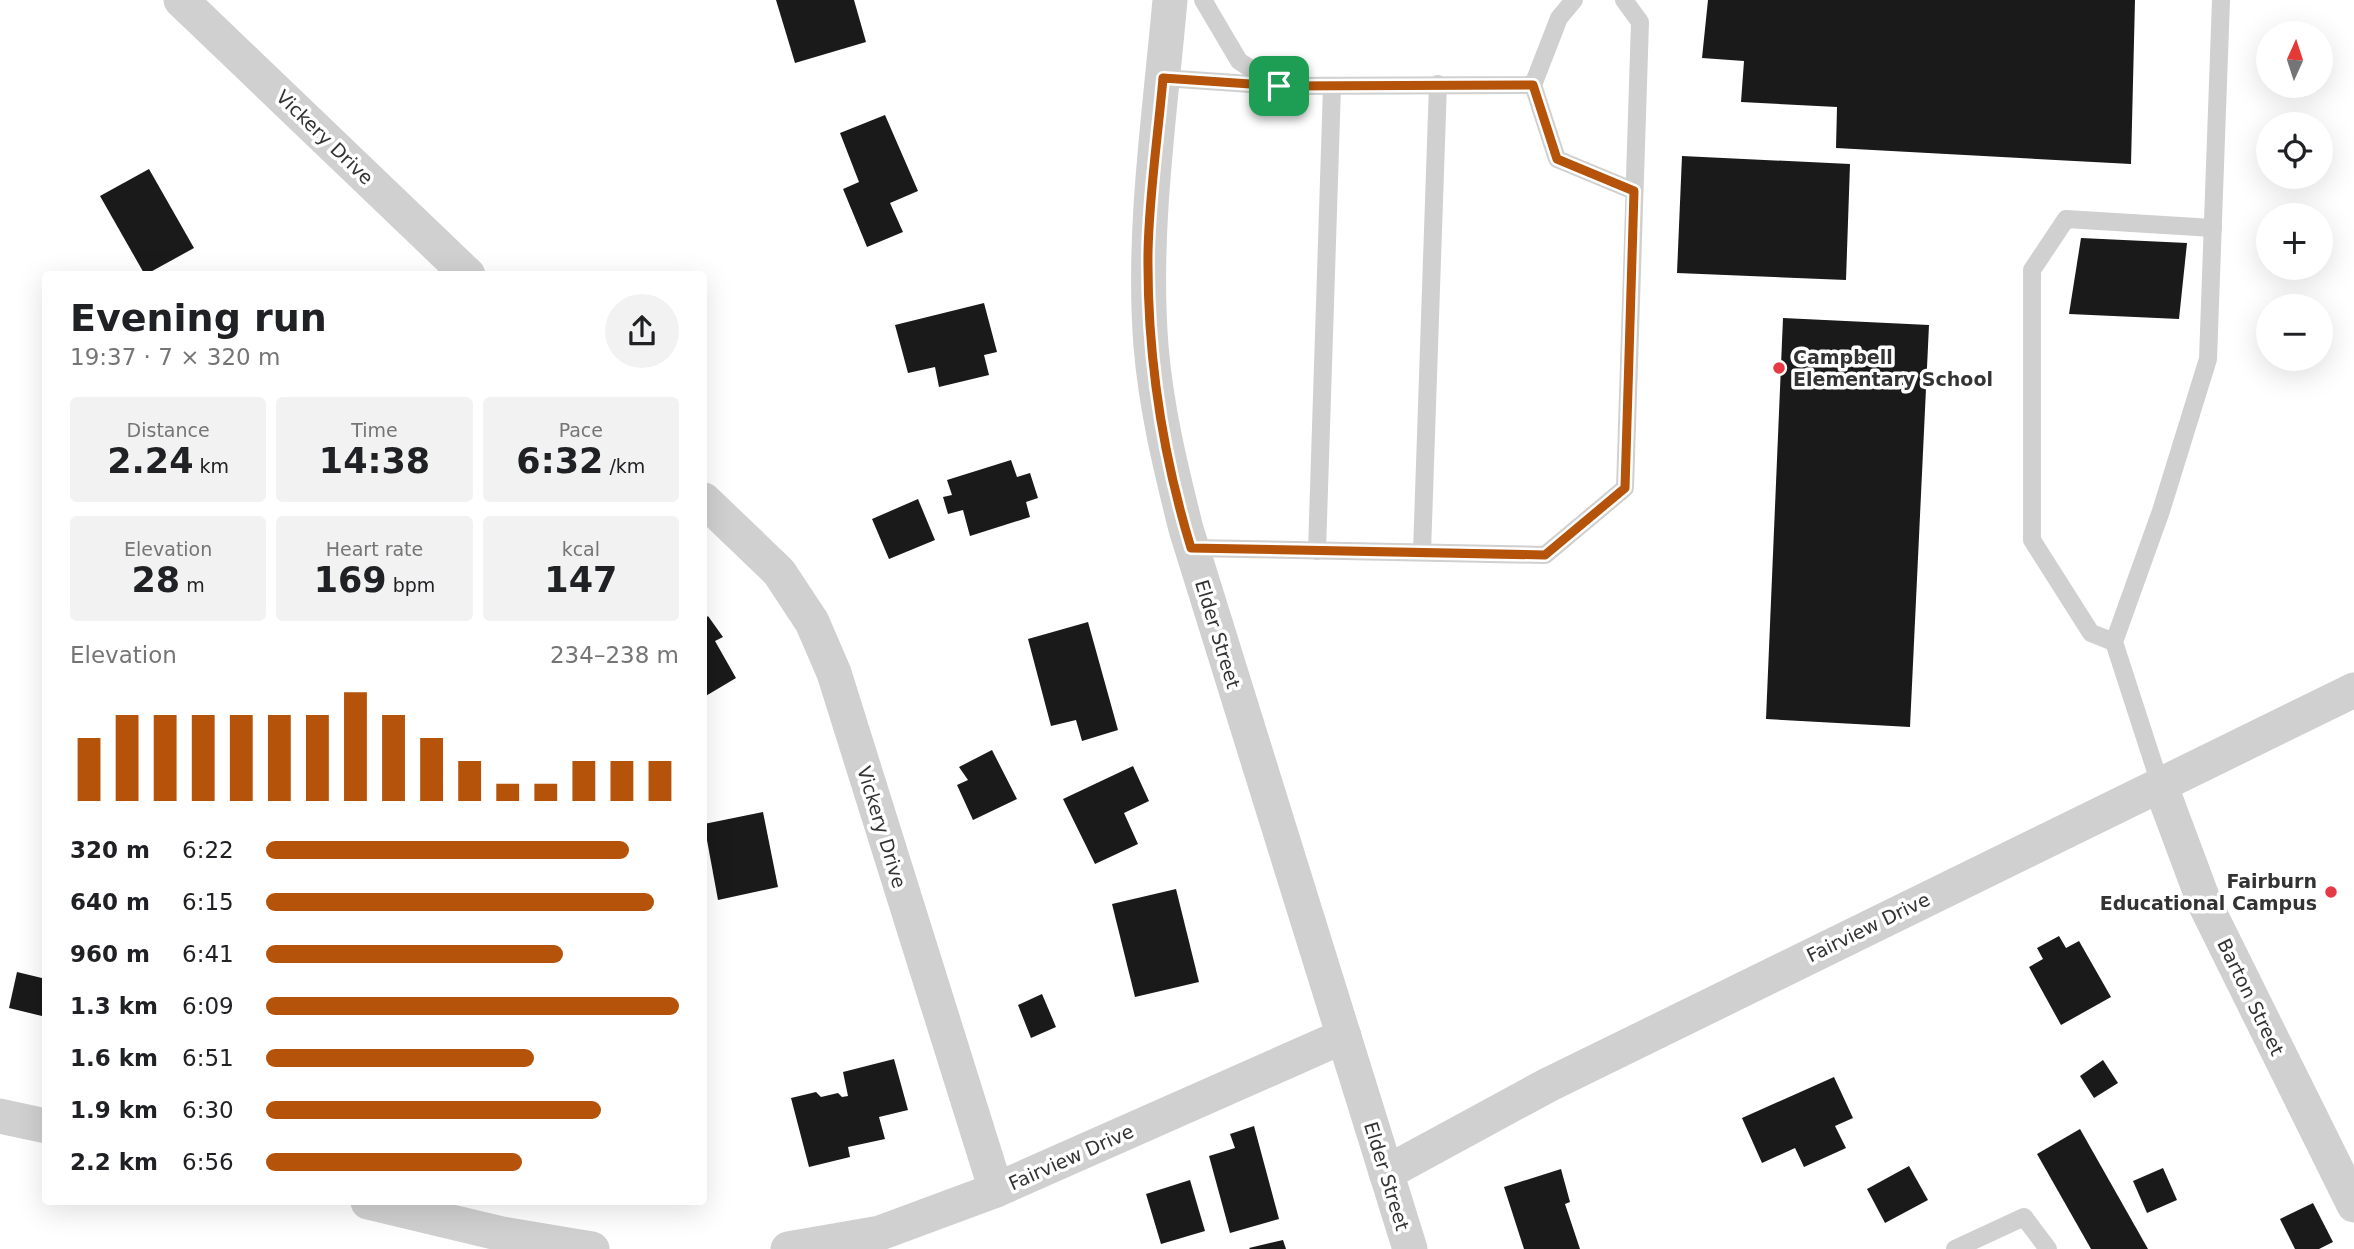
<!DOCTYPE html>
<html lang="en">
<head>
<meta charset="utf-8">
<style>
	:root { --surface:#fff; --page:#f2f2f2; --text:#202124; --muted:#757577; --accent:#b45309 }
	body { margin:0; font-family:"DejaVu Sans",sans-serif; background:var(--page); color:var(--text); height:100vh; display:flex; flex-direction:column; font-size:26px; white-space:nowrap }
	* { box-sizing:border-box; margin:0 }
	p { font-size:23px; color:var(--muted) }
	.icon { flex:none; width:38px; height:38px; fill:none; stroke:currentColor; stroke-width:2; stroke-linecap:round; stroke-linejoin:round }
	.map { position:relative; flex:1; overflow:hidden }
	.drawer { position:absolute; left:42px; top:271px; width:665px; height:934px; display:flex; flex-direction:column; background:var(--surface); border-radius:7px; box-shadow:0 7px 28px #0002 }
	.drawer>* { flex:none }
	.needle { width:46px; rotate:3deg }
	.fabs { position:absolute; left:2256px; top:21px; display:grid; gap:14px }
	.fabs a { display:grid; place-items:center; width:77px; height:77px; border-radius:50%; background:var(--surface); box-shadow:0 7px 28px #0002; font-size:35px }
	.pin { position:absolute; display:grid; place-items:center; width:60px; height:60px; color:#fff; margin:-30px; border-radius:14px; box-shadow:0 4px 10px #0006 }
	.round { display:grid; place-items:center; flex:none; width:74px; height:74px; border-radius:37px; background:var(--page) }
	.summary { display:flex; align-items:center; justify-content:space-between; height:119px; padding:0 28px }
	h1 { font-size:38px; font-weight:800; line-height:52px }
	.stats { display:grid; grid-template-columns:repeat(3,1fr); gap:10px; height:119px; padding:7px 28px }
	.stats div { display:grid; align-content:center; border-radius:7px; background:var(--page); text-align:center }
	.stats b { font-size:35px; font-weight:800 }
	.stats small { font-size:19px; font-weight:400 }
	.stats p { font-size:19px }
	.chart { height:196px; padding:14px 28px }
	.chart p { display:flex; justify-content:space-between }
	.chart svg { width:100%; height:126px; margin-top:7px; stroke:var(--accent); stroke-width:6 }
	ul { padding:0 28px; list-style:none; font-size:23px }
	li { display:grid; grid-template-columns:112px 84px 1fr; align-items:center; height:52px }
	li i { height:18px; border-radius:9px; background:var(--accent) }
	.map>svg:first-child { display:block }
	.building { fill:#1a1a1a }
	.lines { fill:none; stroke-linecap:round; stroke-linejoin:round }
	.lane { stroke:#d0d0d0; stroke-width:18 }
	.street { stroke:#d0d0d0; stroke-width:35 }
	.route-casing { stroke:#fff; stroke-width:14 }
	.route { stroke:#b45309; stroke-width:9 }
	.poi-dot { fill:#e63946; stroke:#fff; stroke-width:2.5 }
	.labels { text-anchor:middle; dominant-baseline:central; stroke-width:7; stroke-linejoin:round; paint-order:stroke }
	.street-label { font-size:19px; fill:#333; stroke:#fff }
	.poi-label { font-size:19px; font-weight:bold; fill:#333; stroke:#fff; text-anchor:start }
</style>
</head>
<body>
<div class="map">
<svg width="2354" height="1249" viewBox="0 0 2354 1249">
	<rect width="100%" height="100%" fill="#fff"/>
	<g class="building">
		<path d="M776,0H854L866,42L795,63Z"/>
		<path d="M1708,0H2135L2131,164L1836,148L1837,107L1741,102L1744,61L1702,58Z"/>
		<path d="M885,115L918,191L890,203L903,232L867,247L843,189L859,182L840,133Z"/>
		<path d="M1682,156L1850,164L1846,280L1677,273Z"/>
		<path d="M149,169L194,248L145,275L100,196Z"/>
		<path d="M2081,238L2187,243L2179,319L2069,314Z"/>
		<path d="M984,303L997,352L984,355L989,375L939,387L935,367L908,373L895,325Z"/>
		<path d="M1783,318L1929,325L1910,727L1766,719Z"/>
		<path d="M1011,460L1017,477L1030,473L1038,498L1026,502L1030,517L970,536L963,510L948,514L943,497L952,495L947,480Z"/>
		<path d="M918,499L935,540L889,559L872,519Z"/>
		<path d="M708,616L723,637L715,641L736,678L704,697V620Z"/>
		<path d="M1088,622L1118,730L1082,741L1076,720L1051,726L1028,639Z"/>
		<path d="M992,750L1017,799L973,820L957,785L968,780L959,767Z"/>
		<path d="M1133,766L1149,801L1124,813L1138,844L1095,864L1063,799Z"/>
		<path d="M763,812L778,887L718,900L704,824Z"/>
		<path d="M1176,889L1199,982L1135,997L1112,904Z"/>
		<path d="M2059,936L2066,948L2079,941L2111,997L2061,1025L2029,967L2043,959L2037,948Z"/>
		<path d="M17,972L46,979V1017L9,1008Z"/>
		<path d="M1042,994L1056,1027L1031,1038L1018,1005Z"/>
		<path d="M894,1059L908,1110L879,1117L885,1139L848,1147L850,1157L809,1167L791,1098L816,1092L821,1097L838,1093L842,1097L848,1096L843,1072Z"/>
		<path d="M2103,1060L2118,1083L2094,1098L2080,1076Z"/>
		<path d="M1834,1077L1853,1118L1835,1126L1846,1148L1804,1167L1795,1148L1762,1163L1742,1118Z"/>
		<path d="M1254,1126L1279,1219L1230,1233L1209,1156L1235,1148L1230,1134Z"/>
		<path d="M2080,1129L2148,1249H2091L2037,1154Z"/>
		<path d="M1909,1166L1928,1200L1885,1223L1867,1189Z"/>
		<path d="M2163,1168L2177,1200L2147,1213L2133,1181Z"/>
		<path d="M1561,1169L1570,1202L1565,1204L1580,1249H1524L1504,1187Z"/>
		<path d="M1190,1180L1205,1231L1161,1244L1146,1194Z"/>
		<path d="M2313,1203L2333,1242L2319,1249H2295L2280,1219Z"/>
		<path d="M1283,1240L1286,1249H1250L1249,1248Z"/>
	</g>
	<g class="lines">
		<g class="lane">
			<path d="M1203,0L1239,61L1276,85"/>
			<path d="M1163,78L1279,86L1533,85L1559,18L1574,0"/>
			<path d="M1533,85L1557,159L1634,191"/>
			<path d="M1191,548L1545,555L1625,488L1640,22L1624,0"/>
			<path d="M1317,551L1332,87"/>
			<path d="M1422,552L1438,84"/>
			<path d="M2114,642L2091,633L2032,540V270L2066,219L2213,228"/>
			<path d="M2160,784L2114,642L2161,511L2208,359L2221,0"/>
			<path d="M1955,1249L2024,1217L2048,1249"/>
		</g>
		<g class="street">
			<path d="M181,0L468,275"/>
			<path d="M1170,0C1160,114 1142,231 1151,346C1156,408 1171,469 1186,529L1410,1249"/>
			<path d="M704,500L779,572L812,622L834,673L996,1190"/>
			<path d="M2160,784L2204,902L2354,1205"/>
			<path d="M0,1116L46,1126"/>
			<path d="M1386,1173L1548,1085L2354,690"/>
			<path d="M368,1202L502,1234L592,1249"/>
			<path d="M788,1249L880,1233L996,1190L1344,1036"/>
		</g>
	</g>
	<g class="lines">
		<g class="route-casing">
			<path id="route" d="M1163,78L1279,86L1533,85L1557,159L1634,191L1625,488L1545,555L1191,548C1162,453 1147,352 1148,253C1149,195 1158,136 1163,78Z"/>
		</g>
		<use href="#route" class="route"/>
	</g>
	<g class="poi-dot">
		<circle cx="1779" cy="368" r="7"/>
		<circle cx="2331" cy="892" r="7"/>
	</g>
	<g class="labels">
		<g class="street-label">
			<text transform="translate(325 137) rotate(44)">Vickery Drive</text>
			<text transform="translate(1218 634) rotate(73)">Elder Street</text>
			<text transform="translate(882 827) rotate(73)">Vickery Drive</text>
			<text transform="translate(1868 927) rotate(-26)">Fairview Drive</text>
			<text transform="translate(2251 997) rotate(64)">Barton Street</text>
			<text transform="translate(1071 1157) rotate(-24)">Fairview Drive</text>
			<text transform="translate(1387 1176) rotate(73)">Elder Street</text>
		</g>
		<g class="poi-label">
			<text x="1793" y="357">Campbell<tspan x="1793" dy="22">Elementary School</tspan></text>
			<text x="2317" y="881" text-anchor="end">Fairburn<tspan x="2317" dy="22">Educational Campus</tspan></text>
		</g>
	</g>
</svg>
<div class="fabs">
<a><svg class="needle" viewBox="-14 -14 28 28"><path d="M0-13l5 13h-10z" fill="#e53935"/><path d="M0 13l5-13h-10z" fill="#757577"/></svg></a>
<a><svg class="icon" aria-label="locate" viewBox="0 0 24 24"><circle cx="12" cy="12" r="6"/><path d="M12 2v4M12 18v4M2 12h4M18 12h4"/></svg></a>
<a>+</a>
<a>−</a>
</div>
<div class="pin" style="left:1279px;top:86px;background:#1e9e55"><svg class="icon" aria-label="arrive" viewBox="0 0 24 24"><path d="M6 21V4h12l-3 4 3 4H6"/></svg></div>
<section class="drawer">
<div class="summary"><div><h1>Evening run</h1><p>19:37 · 7 × 320 m</p></div><a class="round"><svg class="icon" aria-label="share" viewBox="0 0 24 24"><path d="M12 15V3M7 8l5-5 5 5M5 13v7h14v-7"/></svg></a></div>
<div class="stats">
<div><p>Distance</p><b>2.24<small> km</small></b></div>
<div><p>Time</p><b>14:38</b></div>
<div><p>Pace</p><b>6:32<small> /km</small></b></div>
</div>
<div class="stats">
<div><p>Elevation</p><b>28<small> m</small></b></div>
<div><p>Heart rate</p><b>169<small> bpm</small></b></div>
<div><p>kcal</p><b>147</b></div>
</div>
<div class="chart"><p><span>Elevation</span>234–238 m</p>
<svg viewBox="0 0 160 44" preserveAspectRatio="none"><path d="M5 44V22M15 44V14M25 44V14M35 44V14M45 44V14M55 44V14M65 44V14M75 44V6M85 44V14M95 44V22M105 44V30M115 44V38M125 44V38M135 44V30M145 44V30M155 44V30"/></svg>
</div>
<ul>
<li><b>320 m</b>6:22<i style="width:88%"></i></li>
<li><b>640 m</b>6:15<i style="width:94%"></i></li>
<li><b>960 m</b>6:41<i style="width:72%"></i></li>
<li><b>1.3 km</b>6:09<i style="width:100%"></i></li>
<li><b>1.6 km</b>6:51<i style="width:65%"></i></li>
<li><b>1.9 km</b>6:30<i style="width:81%"></i></li>
<li><b>2.2 km</b>6:56<i style="width:62%"></i></li>
</ul>
</section>
</div>
</body>
</html>
